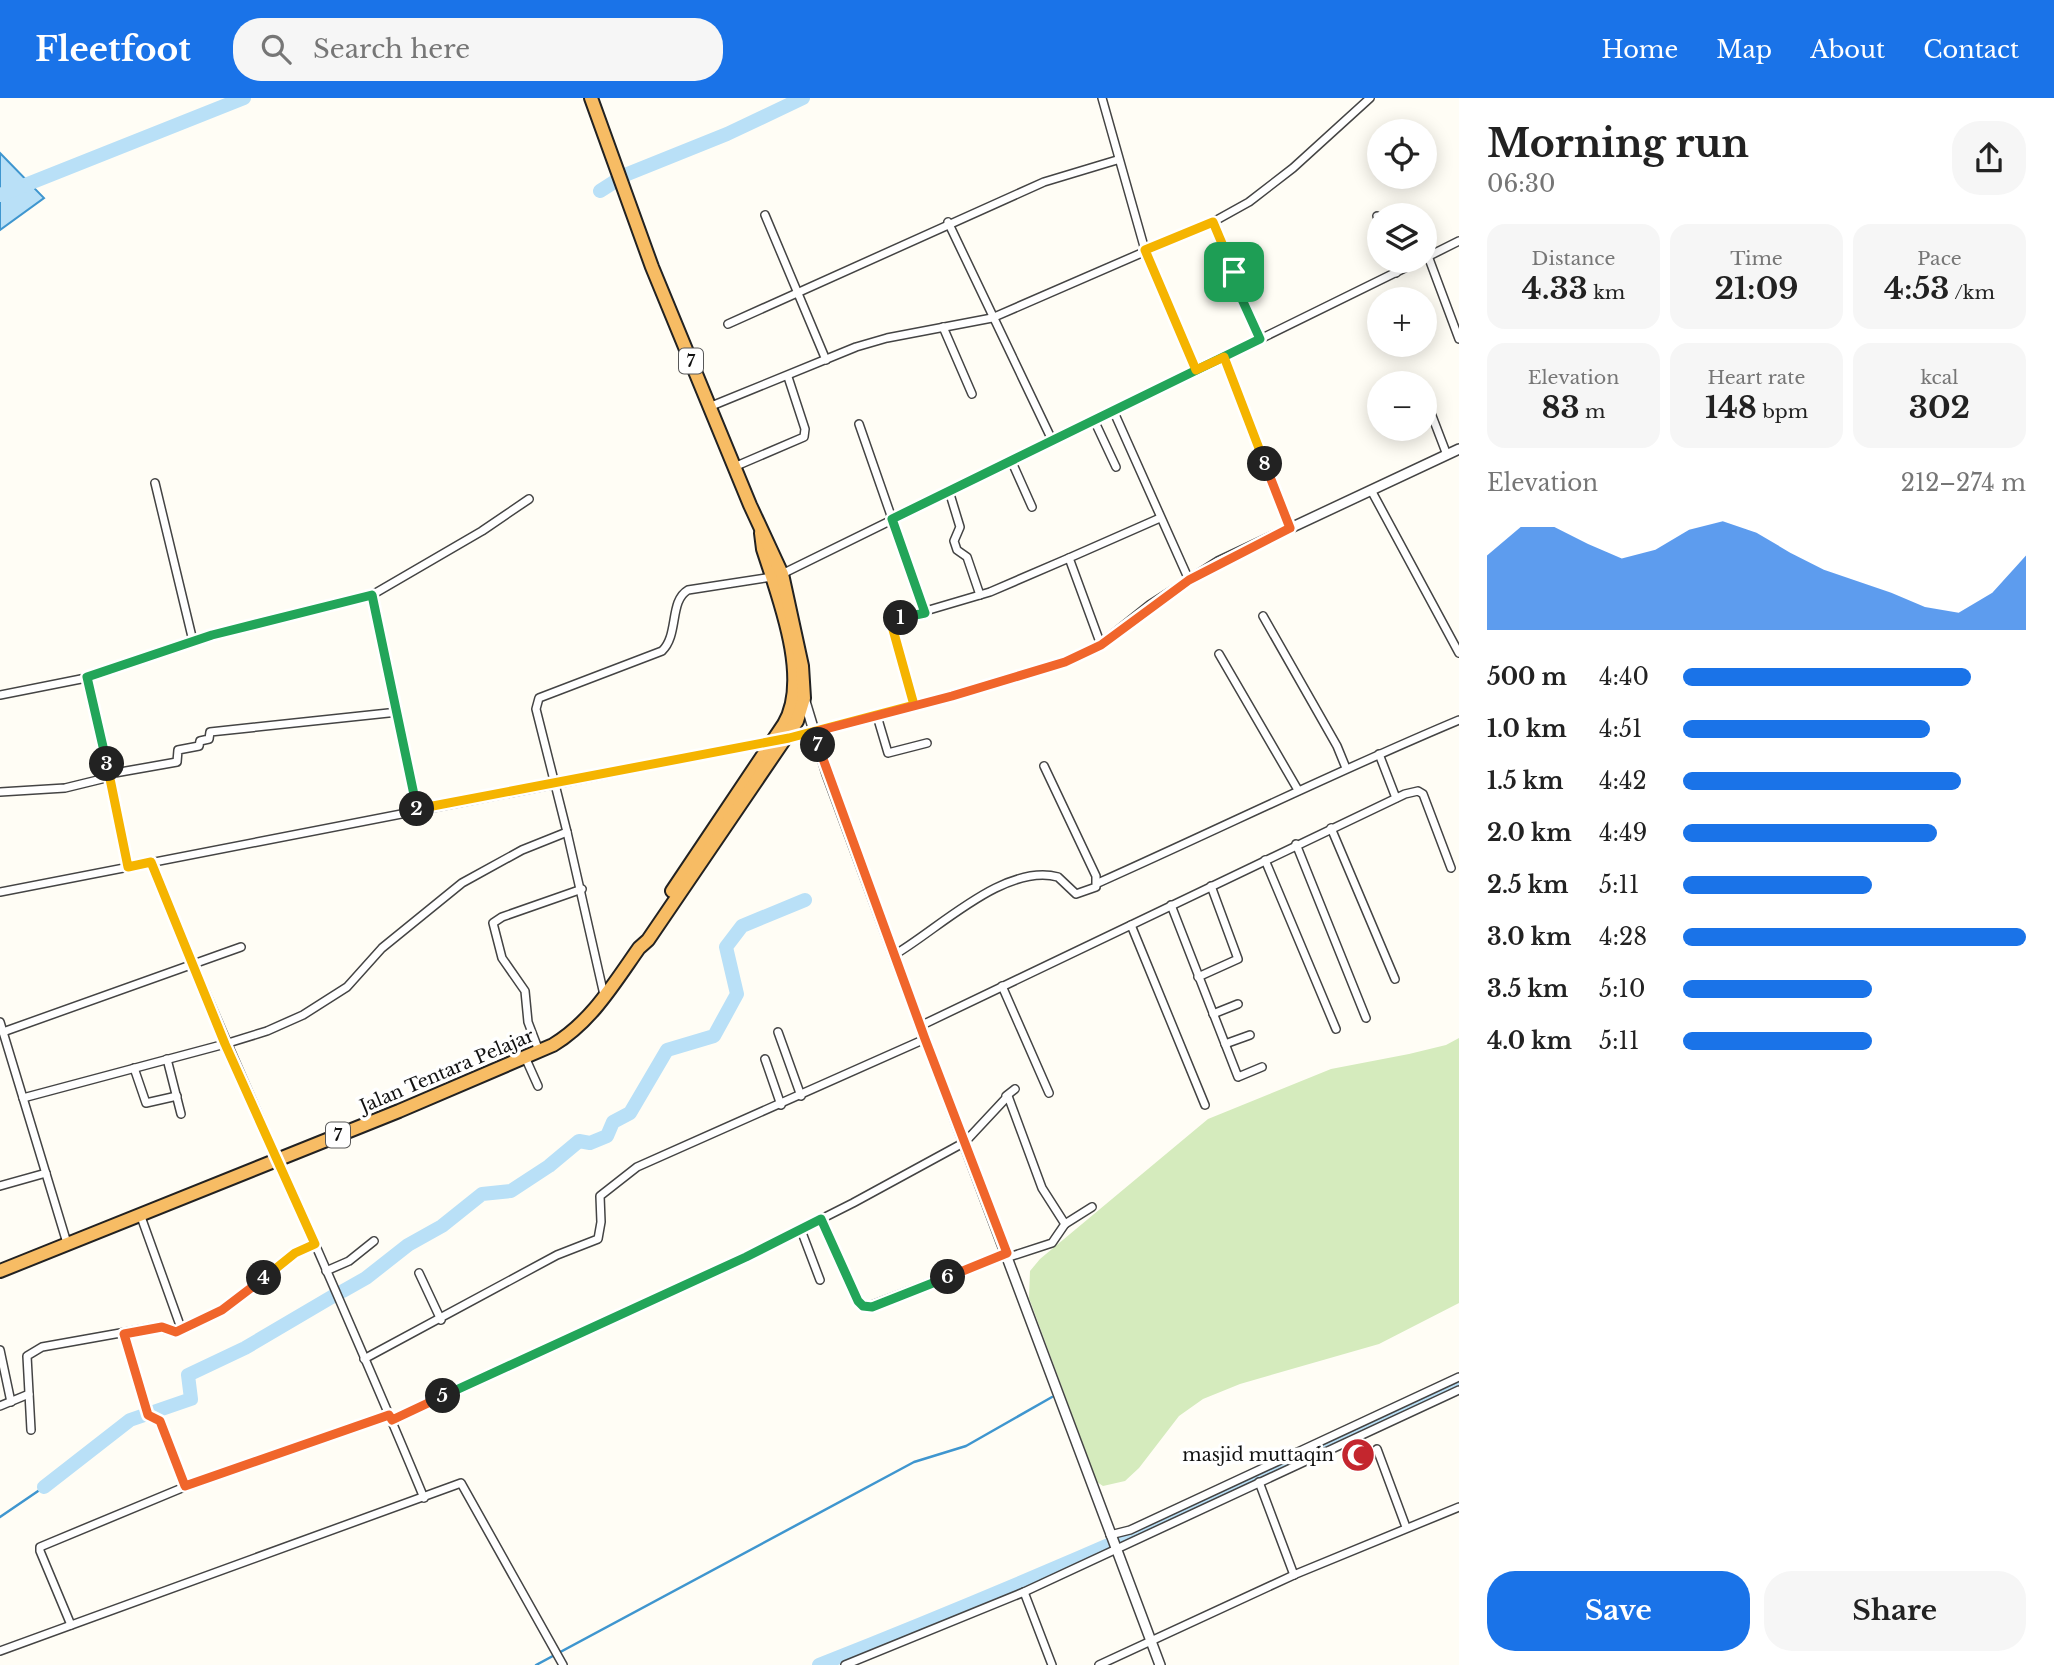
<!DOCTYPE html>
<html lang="en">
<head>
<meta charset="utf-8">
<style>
	:root { --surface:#fff; --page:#f6f6f6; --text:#222; --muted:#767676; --accent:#1a73e8 }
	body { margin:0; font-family:"Libre Baskerville",serif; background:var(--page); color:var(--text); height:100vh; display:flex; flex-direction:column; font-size:26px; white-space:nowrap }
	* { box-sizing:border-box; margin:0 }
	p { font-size:23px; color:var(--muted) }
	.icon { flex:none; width:38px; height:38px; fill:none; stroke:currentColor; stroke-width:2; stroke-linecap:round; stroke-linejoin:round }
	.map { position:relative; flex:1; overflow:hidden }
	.panel { display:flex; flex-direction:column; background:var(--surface); width:595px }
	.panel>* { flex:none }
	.tools { position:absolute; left:1367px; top:21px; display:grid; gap:14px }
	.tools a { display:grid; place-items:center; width:70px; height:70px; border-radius:50%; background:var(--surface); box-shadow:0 4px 18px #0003; font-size:35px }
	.pin { position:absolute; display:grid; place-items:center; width:60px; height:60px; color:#fff; margin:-30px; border-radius:14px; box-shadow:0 4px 10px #0006 }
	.km { position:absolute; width:35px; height:35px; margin:-18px; border-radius:50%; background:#222; color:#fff; font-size:19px; line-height:35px; text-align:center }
	.round { display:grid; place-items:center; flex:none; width:74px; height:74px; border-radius:28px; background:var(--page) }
	.overview { display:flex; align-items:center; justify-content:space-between; height:119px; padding:0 28px }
	h1 { font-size:38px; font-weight:800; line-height:52px }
	.stats { display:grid; grid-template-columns:repeat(3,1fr); gap:10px; height:119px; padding:7px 28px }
	.stats div { display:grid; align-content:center; border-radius:18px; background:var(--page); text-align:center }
	.stats b { font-size:30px; font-weight:800 }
	.stats small { font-size:19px; font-weight:400 }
	.stats p { font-size:19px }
	.chart { height:196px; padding:14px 28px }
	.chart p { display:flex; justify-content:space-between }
	.chart svg { width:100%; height:126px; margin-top:7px; fill:var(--accent); opacity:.7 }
	.primary-button { display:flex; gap:14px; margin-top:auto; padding:14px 28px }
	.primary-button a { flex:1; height:80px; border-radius:28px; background:var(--accent); color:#fff; font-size:28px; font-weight:800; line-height:80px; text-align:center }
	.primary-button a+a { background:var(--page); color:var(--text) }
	ul { padding:0 28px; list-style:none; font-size:23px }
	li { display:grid; grid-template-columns:112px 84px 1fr; align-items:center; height:52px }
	li i { height:18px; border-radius:9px; background:var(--accent) }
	header { display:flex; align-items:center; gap:42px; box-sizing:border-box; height:98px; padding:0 35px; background:var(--accent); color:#fff }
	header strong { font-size:33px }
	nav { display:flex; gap:38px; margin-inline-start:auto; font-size:24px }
	.search { width:490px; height:63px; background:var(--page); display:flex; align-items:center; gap:18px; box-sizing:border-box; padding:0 24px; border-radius:28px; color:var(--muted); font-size:26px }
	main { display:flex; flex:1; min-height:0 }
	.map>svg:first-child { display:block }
	.green { fill:#d5ebbd }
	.water { fill:#b9e0f7; stroke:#3f96cf; stroke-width:2 }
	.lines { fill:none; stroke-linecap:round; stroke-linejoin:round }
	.stream { stroke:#3f96cf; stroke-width:2.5 }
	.river { stroke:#b9e0f7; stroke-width:14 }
	.minor-casing { stroke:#444; stroke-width:10 }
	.tertiary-casing { stroke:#444; stroke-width:12 }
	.trunk-casing { stroke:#222; stroke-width:16 }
	.minor { stroke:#fff; stroke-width:7 }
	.tertiary { stroke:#fff; stroke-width:9 }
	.trunk { stroke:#f7bc64; stroke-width:12 }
	.split-1-casing { stroke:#fff; stroke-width:14 }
	.split-2-casing { stroke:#fff; stroke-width:14 }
	.split-3-casing { stroke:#fff; stroke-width:14 }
	.split-4-casing { stroke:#fff; stroke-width:14 }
	.split-5-casing { stroke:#fff; stroke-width:14 }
	.split-6-casing { stroke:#fff; stroke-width:14 }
	.split-7-casing { stroke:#fff; stroke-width:14 }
	.split-8-casing { stroke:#fff; stroke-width:14 }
	.split-9-casing { stroke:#fff; stroke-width:14 }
	.split-1 { stroke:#22a559; stroke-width:9 }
	.split-2 { stroke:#f5b400; stroke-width:9 }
	.split-3 { stroke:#22a559; stroke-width:9 }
	.split-4 { stroke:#f5b400; stroke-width:9 }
	.split-5 { stroke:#f0652b; stroke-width:9 }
	.split-6 { stroke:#22a559; stroke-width:9 }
	.split-7 { stroke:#f0652b; stroke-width:9 }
	.split-8 { stroke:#f0652b; stroke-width:9 }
	.split-9 { stroke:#f5b400; stroke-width:9 }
	.labels { text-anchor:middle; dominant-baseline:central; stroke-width:7; stroke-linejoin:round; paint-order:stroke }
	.shield { fill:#fff; stroke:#585858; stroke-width:2 }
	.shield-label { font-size:16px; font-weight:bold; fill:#111 }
	.street-label { font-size:18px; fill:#111; stroke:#fff }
	.poi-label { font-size:18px; fill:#111; stroke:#fff; text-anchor:end }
</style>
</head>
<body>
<header>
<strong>Fleetfoot</strong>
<div class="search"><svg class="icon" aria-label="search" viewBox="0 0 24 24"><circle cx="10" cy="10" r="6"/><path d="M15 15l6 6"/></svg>Search here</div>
<nav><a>Home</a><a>Map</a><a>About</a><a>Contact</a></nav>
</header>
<main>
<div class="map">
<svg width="1459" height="1567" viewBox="0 0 1459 1567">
	<rect width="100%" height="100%" fill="#fffdf5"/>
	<path class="green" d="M1459,940V1205L1379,1246L1240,1286L1203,1301L1179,1318L1139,1370L1125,1383L1103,1388L1097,1384L1029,1200L1030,1173L1040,1161L1208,1021L1331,971L1409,956L1446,947Z"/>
	<path class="water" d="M0,55L44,100L0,132Z"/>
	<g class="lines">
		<g class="stream">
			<path d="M0,1419L44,1389"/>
			<path d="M536,1567L914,1364L966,1348L1052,1299"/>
		</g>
		<g class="river">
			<path d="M600,93L625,77L727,36L803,0"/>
			<path d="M0,97L244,0"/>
			<path d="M343,1193L366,1180L408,1147L442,1128L482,1096L511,1093L549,1068L579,1043L590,1045L607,1038L613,1024L630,1015L667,952L714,938L737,896L726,849L742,828L805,802"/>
			<path d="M44,1389L130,1322L191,1301L188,1277L245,1250L335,1197"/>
			<path d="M819,1567C1036,1481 1250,1388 1459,1286"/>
		</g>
		<g class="minor-casing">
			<g id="minor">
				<path d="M1102,0L1145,152L1196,272"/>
				<path d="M765,117L826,262"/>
				<path d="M1377,118L1379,124"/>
				<path d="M948,124L1052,342"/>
				<path d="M1213,124L1230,163L1235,186L1260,241"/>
				<path d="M1428,158L1459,241"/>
				<path d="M1425,160L1459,143"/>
				<path d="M1392,163L1396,175"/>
				<path d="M728,226L1044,84L1117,62"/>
				<path d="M943,229L972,296"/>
				<path d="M1224,259L1290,430"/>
				<path d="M1424,297L1447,357"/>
				<path d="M709,309L856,249L887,240L992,220L1213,124L1249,104L1293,70L1370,0"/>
				<path d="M1113,312L1189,482"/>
				<path d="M1094,322L1116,369"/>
				<path d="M859,326L925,515"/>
				<path d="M1011,362L1032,409"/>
				<path d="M734,369L804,339L805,331L788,279"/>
				<path d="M155,385L193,543"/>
				<path d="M1371,392L1459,555"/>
				<path d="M949,393L960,429L954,443L957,452L967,459L980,497"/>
				<path d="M782,476L1419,163"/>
				<path d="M372,497L418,713"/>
				<path d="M1263,518L1337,648L1346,670"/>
				<path d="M1101,547L1069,460L1160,420"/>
				<path d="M1219,556L1298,692"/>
				<path d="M87,579L128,769"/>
				<path d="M0,597L81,581L212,537L372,497L482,433L529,401"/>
				<path d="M914,607L892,529L895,522L990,494L1069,460"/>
				<path d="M877,618L888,655L927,645"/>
				<path d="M1379,656L1396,700"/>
				<path d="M109,676L177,664L178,652L199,648L200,643L209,641L210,634L398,614"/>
				<path d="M0,694L65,690L110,679"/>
				<path d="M1331,730L1395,881"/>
				<path d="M567,734L604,897"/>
				<path d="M1296,746L1366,920"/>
				<path d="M1265,762L1336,931"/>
				<path d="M151,764C238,978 336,1187 424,1400"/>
				<path d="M1098,785C1219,731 1337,673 1459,622"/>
				<path d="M0,794L772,644"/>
				<path d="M1171,807L1238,979L1262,969"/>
				<path d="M1131,827L1205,1007"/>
				<path d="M894,857C939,831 1004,765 1058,779L1076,796L1096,789V778L1044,668"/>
				<path d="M1198,879L1238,861L1211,788"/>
				<path d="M1002,888L1049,995"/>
				<path d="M1213,916L1238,906"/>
				<path d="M0,924L67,1145"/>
				<path d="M920,928L1405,696L1418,693L1423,696L1451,770"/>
				<path d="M3,934L241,849"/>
				<path d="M778,934L801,998"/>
				<path d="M1225,946L1250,937"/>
				<path d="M539,953L528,924L525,893L502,860L493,825L502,819L582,791"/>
				<path d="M525,959L538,988"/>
				<path d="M167,961L181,1016"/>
				<path d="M765,961L781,1007"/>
				<path d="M134,970L146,1005L177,998"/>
				<path d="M1006,998L1015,991"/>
				<path d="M23,1000L225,946L267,933L303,917L347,889L382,850L462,785L522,752L567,734L536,611L539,600L662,553C679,537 669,503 688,492L772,479"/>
				<path d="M0,1088L46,1075"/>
				<path d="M140,1116L181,1230"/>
				<path d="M821,1121L858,1203L867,1209L1007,1155"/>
				<path d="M1065,1126L1092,1109"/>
				<path d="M801,1132L820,1182"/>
				<path d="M326,1173L349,1163L374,1143"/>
				<path d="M419,1175L441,1222"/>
				<path d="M124,1236L148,1317L160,1323L185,1388"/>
				<path d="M0,1252L11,1304"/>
				<path d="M364,1261L557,1157L598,1141L601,1124L600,1098L637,1069L925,941"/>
				<path d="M0,1308L29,1296"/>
				<path d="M392,1322L746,1159L853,1105L965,1044L1008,998L1042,1090L1065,1126L1052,1145L1009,1159"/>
				<path d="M31,1332L27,1258L42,1249L154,1229L175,1234L222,1212L291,1157L315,1146"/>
				<path d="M1377,1351L1406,1429"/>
				<path d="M1259,1384L1294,1477"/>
				<path d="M1110,1437L1130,1432L1459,1279"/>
				<path d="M1024,1494L1052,1567"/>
				<path d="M71,1527L40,1453V1449L194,1385L389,1316"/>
				<path d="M0,1553L461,1385L563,1567"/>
				<path d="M845,1567L1024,1494L1459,1292"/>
				<path d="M1099,1567L1296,1476L1459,1409"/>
			</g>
		</g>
		<g class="tertiary-casing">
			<g id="tertiary">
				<path d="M804,600L827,676L925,941L1160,1567"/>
				<path d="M785,641L952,598L1065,564L1101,547L1151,507L1218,464L1459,351"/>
			</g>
		</g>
		<g class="trunk-casing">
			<g id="trunk">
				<path d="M672,793L784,626C811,581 778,498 763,451L761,435"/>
				<path d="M0,1173L399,1013L553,947C591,924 613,887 639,850L648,842L797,623L804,600L802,568L782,476L750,407L652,169L591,0"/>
			</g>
		</g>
		<use href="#minor" class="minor"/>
		<use href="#tertiary" class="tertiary"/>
		<use href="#trunk" class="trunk"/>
	</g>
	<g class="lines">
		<g class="split-1-casing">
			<path id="split-1" d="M901,520L925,515L892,421L1260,241L1235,186L1234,174"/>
		</g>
		<g class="split-2-casing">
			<path id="split-2" d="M417,711L789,640L914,607L892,528L895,522L901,520"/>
		</g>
		<g class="split-3-casing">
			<path id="split-3" d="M107,666L87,579L212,537L372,497L417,711"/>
		</g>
		<g class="split-4-casing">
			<path id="split-4" d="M107,666L128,769L151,764L225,946L315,1146L295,1155L264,1180"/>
		</g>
		<g class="split-5-casing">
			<path id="split-5" d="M264,1180L222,1212L176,1234L162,1229L124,1236L148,1317L160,1323L185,1388L389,1317L392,1322L443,1298"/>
		</g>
		<g class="split-6-casing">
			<path id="split-6" d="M443,1298L746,1159L821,1121L858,1203L863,1208L872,1209L948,1179"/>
		</g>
		<g class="split-7-casing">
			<path id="split-7" d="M818,647L925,941L1007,1155L948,1179"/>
		</g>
		<g class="split-8-casing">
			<path id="split-8" d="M818,647L814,634L952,598L1065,564L1101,547L1189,482L1290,430L1265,366"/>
		</g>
		<g class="split-9-casing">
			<path id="split-9" d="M1234,174L1213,124L1145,152L1196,272L1224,259L1265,366"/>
		</g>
		<use href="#split-1" class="split-1"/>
		<use href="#split-2" class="split-2"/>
		<use href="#split-3" class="split-3"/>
		<use href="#split-4" class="split-4"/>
		<use href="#split-5" class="split-5"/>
		<use href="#split-6" class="split-6"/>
		<use href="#split-7" class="split-7"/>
		<use href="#split-8" class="split-8"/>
		<use href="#split-9" class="split-9"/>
	</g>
	<defs>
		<g id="mosque-disc" transform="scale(1.75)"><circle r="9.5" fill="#c4262e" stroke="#fff"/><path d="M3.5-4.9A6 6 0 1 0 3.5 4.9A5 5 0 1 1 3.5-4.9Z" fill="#fff"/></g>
	</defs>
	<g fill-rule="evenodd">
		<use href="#mosque-disc" x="1358" y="1357"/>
	</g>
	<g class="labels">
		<g class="shield">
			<rect x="679" y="250.5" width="24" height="25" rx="5"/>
			<rect x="326" y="1024.5" width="24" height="25" rx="5"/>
		</g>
		<g class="shield-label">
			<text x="691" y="263">7</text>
			<text x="338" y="1037">7</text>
		</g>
		<g class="street-label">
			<text transform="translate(447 973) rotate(-23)">Jalan Tentara Pelajar</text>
		</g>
		<g class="poi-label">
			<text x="1334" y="1357">masjid muttaqin</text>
		</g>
	</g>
</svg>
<div class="tools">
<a><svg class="icon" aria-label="locate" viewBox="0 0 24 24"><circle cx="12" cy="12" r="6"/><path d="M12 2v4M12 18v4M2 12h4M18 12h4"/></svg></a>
<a><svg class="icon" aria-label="layers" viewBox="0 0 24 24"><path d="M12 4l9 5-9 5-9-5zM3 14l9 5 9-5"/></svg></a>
<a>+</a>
<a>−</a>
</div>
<div class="pin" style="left:1234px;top:174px;background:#1e9e55"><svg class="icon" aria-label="arrive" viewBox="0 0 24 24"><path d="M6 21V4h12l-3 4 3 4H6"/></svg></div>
<b class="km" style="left:901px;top:520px">1</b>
<b class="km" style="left:417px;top:711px">2</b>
<b class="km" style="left:107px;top:666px">3</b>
<b class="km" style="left:264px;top:1180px">4</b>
<b class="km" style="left:443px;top:1298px">5</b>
<b class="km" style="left:948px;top:1179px">6</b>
<b class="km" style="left:818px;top:647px">7</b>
<b class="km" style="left:1265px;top:366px">8</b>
</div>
<section class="panel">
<div class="overview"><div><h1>Morning run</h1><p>06:30</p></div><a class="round"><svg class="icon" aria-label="share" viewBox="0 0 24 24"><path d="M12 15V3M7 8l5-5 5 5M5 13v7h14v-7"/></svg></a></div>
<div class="stats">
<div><p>Distance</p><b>4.33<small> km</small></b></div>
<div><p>Time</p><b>21:09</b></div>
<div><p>Pace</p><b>4:53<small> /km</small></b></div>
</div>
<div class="stats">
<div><p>Elevation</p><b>83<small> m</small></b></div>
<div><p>Heart rate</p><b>148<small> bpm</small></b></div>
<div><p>kcal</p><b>302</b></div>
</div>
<div class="chart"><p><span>Elevation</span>212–274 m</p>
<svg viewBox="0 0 160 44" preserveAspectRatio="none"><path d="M0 44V18L10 8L20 8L30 14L40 19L50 16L60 9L70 6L80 10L90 17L100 23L110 27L120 31L130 36L140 38L150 31L160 18V44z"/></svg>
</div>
<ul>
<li><b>500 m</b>4:40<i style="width:84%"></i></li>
<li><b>1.0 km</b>4:51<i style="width:72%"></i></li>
<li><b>1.5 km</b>4:42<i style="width:81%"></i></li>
<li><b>2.0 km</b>4:49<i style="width:74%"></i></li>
<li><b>2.5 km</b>5:11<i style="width:55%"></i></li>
<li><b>3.0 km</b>4:28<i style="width:100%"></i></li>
<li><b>3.5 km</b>5:10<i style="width:55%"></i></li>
<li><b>4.0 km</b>5:11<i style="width:55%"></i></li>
</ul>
<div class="primary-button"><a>Save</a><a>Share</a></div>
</section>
</main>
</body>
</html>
